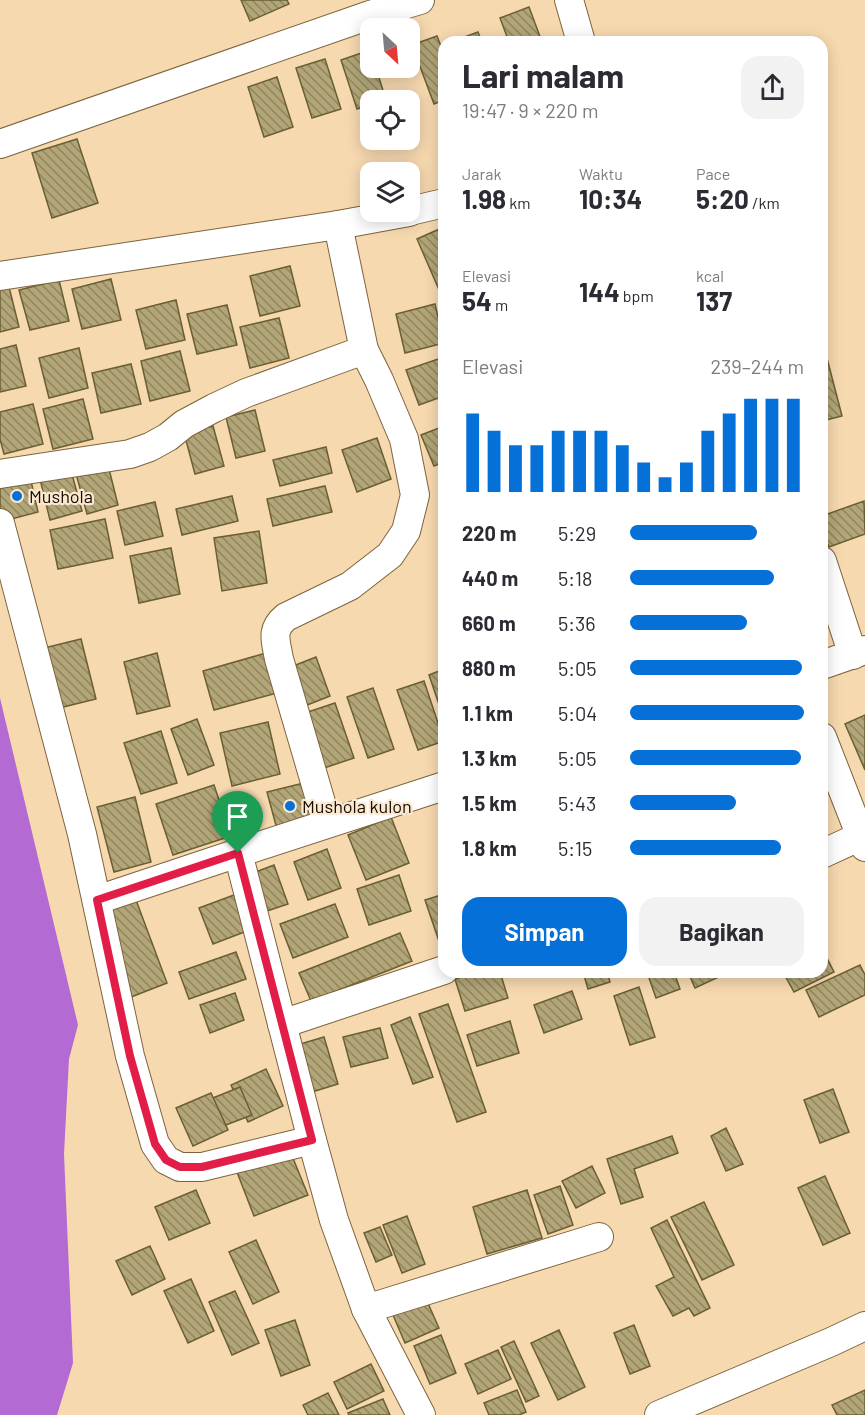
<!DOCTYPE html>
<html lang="id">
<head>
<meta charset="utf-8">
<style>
	:root { --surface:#fff; --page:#f2f2f3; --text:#2b2b33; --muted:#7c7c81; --accent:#0570d8 }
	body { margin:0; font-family:Barlow,sans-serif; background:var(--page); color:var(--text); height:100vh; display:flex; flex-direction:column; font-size:22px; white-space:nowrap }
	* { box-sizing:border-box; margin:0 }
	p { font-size:20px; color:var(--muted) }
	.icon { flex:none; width:33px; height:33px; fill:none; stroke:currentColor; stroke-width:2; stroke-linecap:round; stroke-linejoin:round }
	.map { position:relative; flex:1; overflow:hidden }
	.side { position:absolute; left:438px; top:36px; width:390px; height:942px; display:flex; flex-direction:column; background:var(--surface); border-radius:18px; box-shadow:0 3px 15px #0003 }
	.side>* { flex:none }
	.needle { width:39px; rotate:154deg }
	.controls { position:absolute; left:360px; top:18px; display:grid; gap:12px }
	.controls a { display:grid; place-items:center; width:60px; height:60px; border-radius:12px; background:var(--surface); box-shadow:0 3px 15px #0003; font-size:30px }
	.pin { position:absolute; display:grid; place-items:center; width:51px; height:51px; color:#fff; margin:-62px -26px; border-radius:50% 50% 50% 0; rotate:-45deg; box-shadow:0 0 6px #0007 }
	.pin .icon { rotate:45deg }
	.round { display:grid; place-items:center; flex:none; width:63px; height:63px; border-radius:18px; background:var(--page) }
	.overview { display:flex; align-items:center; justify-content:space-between; height:102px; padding:0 24px }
	h1 { font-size:33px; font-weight:700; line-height:45px }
	.metrics { display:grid; grid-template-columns:repeat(3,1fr); gap:9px; height:102px; padding:6px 24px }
	.metrics div { display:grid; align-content:center }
	.metrics b { font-size:26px; font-weight:700 }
	.metrics small { font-size:16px; font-weight:400 }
	.metrics p { font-size:16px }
	.chart { height:168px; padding:12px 24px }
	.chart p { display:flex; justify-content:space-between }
	.chart svg { width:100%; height:108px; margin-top:6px; stroke:var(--accent); stroke-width:6 }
	.button { display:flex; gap:12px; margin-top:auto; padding:12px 24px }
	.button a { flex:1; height:69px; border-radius:18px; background:var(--accent); color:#fff; font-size:24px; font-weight:700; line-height:69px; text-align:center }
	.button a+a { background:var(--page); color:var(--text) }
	ul { padding:0 24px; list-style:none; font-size:20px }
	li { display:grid; grid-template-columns:96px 72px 1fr; align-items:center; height:45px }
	li i { height:15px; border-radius:8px; background:var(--accent) }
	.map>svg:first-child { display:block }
	.water { fill:#b46ad3 }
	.building { fill:url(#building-back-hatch); stroke:#6a5f33; stroke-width:1.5 }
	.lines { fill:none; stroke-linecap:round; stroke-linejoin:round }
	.minor-casing { stroke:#7d633d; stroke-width:30 }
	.minor { stroke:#fff; stroke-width:28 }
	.route-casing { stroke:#fff; stroke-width:12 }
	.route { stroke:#e11d48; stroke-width:8 }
	.poi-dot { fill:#0570d8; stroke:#fbe8d0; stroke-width:2 }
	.labels { text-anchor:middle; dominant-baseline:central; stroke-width:4.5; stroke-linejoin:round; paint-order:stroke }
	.poi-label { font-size:18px; fill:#150b00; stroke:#fbe8d0; text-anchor:start }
</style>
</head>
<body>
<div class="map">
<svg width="865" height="1415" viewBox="0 0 865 1415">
	<defs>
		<pattern id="building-back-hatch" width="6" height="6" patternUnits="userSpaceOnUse" patternTransform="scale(1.5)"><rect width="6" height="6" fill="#b2a678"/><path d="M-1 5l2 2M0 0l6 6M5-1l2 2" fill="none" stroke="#908560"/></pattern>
	</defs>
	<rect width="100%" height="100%" fill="#f7d9b0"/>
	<path class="water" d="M0,698L78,1025L69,1059L64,1154L73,1363L57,1415H0Z"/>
	<g class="building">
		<path d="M241,0H287L289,4L250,21Z"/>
		<path d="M529,7L542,42H509L500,18Z"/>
		<path d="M478,32L482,42H451Z"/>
		<path d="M437,36L444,54V100L434,104L412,45Z"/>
		<path d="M370,50V68H376L386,100H370V105L357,109L341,60Z"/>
		<path d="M325,59L341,109L312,118L296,68Z"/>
		<path d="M277,77L293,127L264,137L248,87Z"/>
		<path d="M77,139L98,203L52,218L32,153Z"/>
		<path d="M444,227V290L440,292L417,239Z"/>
		<path d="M290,266L300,306L260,316L250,276Z"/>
		<path d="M111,279L121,320L82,329L72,289Z"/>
		<path d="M59,280L69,321L30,330L19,290Z"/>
		<path d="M9,287L19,327L0,332V289Z"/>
		<path d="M176,300L185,340L146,349L136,310Z"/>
		<path d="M435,304L444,343L405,353L396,314Z"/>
		<path d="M227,305L237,345L197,354L187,314Z"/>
		<path d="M279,318L289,358L250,368L240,327Z"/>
		<path d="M822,339L842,416L822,421Z"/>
		<path d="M16,345L26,386L0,392V349Z"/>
		<path d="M79,348L88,388L49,398L39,358Z"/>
		<path d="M180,351L190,391L150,401L141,361Z"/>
		<path d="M444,357V396L419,405L406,370Z"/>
		<path d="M131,364L141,404L101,413L92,373Z"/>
		<path d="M83,399L93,439L53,449L43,409Z"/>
		<path d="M33,404L43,444L4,454L0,439V412Z"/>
		<path d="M255,410L265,451L236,458L226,417Z"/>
		<path d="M213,426L224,466L195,474L184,433Z"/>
		<path d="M444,426V462L434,466L421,435Z"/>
		<path d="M377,438L391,479L357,492L342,450Z"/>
		<path d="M326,447L332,473L280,486L273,460Z"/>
		<path d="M107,461L118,505L87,514L75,470Z"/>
		<path d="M70,467L82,511L50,520L39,475Z"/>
		<path d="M29,472L38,512L0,522V479Z"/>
		<path d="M325,486L332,512L273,526L267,499Z"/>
		<path d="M232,496L238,521L182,535L176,509Z"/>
		<path d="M864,501L865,534L829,547L822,528V516Z"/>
		<path d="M155,502L163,536L125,545L117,511Z"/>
		<path d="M105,519L113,558L58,569L50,530Z"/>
		<path d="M259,531L267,583L222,591L214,538Z"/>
		<path d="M171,548L180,594L139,603L130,556Z"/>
		<path d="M81,639L96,699L55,709L40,649Z"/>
		<path d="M157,653L170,706L137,714L124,662Z"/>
		<path d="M266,653L277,693L214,710L203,671Z"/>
		<path d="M316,657L330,696L297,709L283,670Z"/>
		<path d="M444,669V719L429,675Z"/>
		<path d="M424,681L444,741L418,750L397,690Z"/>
		<path d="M373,688L394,749L368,758L347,697Z"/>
		<path d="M335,703L354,758L321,769L302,714Z"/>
		<path d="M865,715V770L845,724Z"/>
		<path d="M197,719L214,765L188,775L171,729Z"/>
		<path d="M268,722L280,774L232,786L220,733Z"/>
		<path d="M161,731L177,783L141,794L124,743Z"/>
		<path d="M304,783L314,819L277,829L267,792Z"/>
		<path d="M214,785L231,836L173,855L156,804Z"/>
		<path d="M135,797L151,862L114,872L97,807Z"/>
		<path d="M391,817L409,863L366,880L348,835Z"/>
		<path d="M327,849L341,888L308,900L294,862Z"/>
		<path d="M274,865L288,904L267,911L253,873Z"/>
		<path d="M399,875L411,911L369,925L357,889Z"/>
		<path d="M444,894V953H443L425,900Z"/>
		<path d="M234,895L247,931L213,944L199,908Z"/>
		<path d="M136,900L167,983L126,999L95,916Z"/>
		<path d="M335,904L348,937L293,958L280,924Z"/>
		<path d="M400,933L412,961L311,1001L299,973Z"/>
		<path d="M823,950L834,972L794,992L783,972H822Z"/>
		<path d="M236,952L246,979L189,999L179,972Z"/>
		<path d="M860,965L865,975V995L819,1017L806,990Z"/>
		<path d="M479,972H500L508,998L465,1011L455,979Z"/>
		<path d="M583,972H607L610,982L588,989Z"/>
		<path d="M647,972H674L680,989L656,998Z"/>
		<path d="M688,972H719L721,976L695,988Z"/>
		<path d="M639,987L655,1037L630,1045L614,996Z"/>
		<path d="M572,991L582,1019L544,1033L534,1005Z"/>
		<path d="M235,993L244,1020L210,1033L200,1005Z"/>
		<path d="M448,1004L486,1112L457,1122L419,1014Z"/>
		<path d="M410,1017L433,1077L413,1084L391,1025Z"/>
		<path d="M510,1021L519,1053L477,1066L467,1035Z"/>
		<path d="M380,1028L388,1058L351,1067L343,1037Z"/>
		<path d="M324,1037L338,1084L312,1092L297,1045Z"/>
		<path d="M266,1069L283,1106L248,1122L231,1085Z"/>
		<path d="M240,1087L252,1115L218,1128L208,1100Z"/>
		<path d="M833,1089L849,1132L820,1143L804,1100Z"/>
		<path d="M211,1093L228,1130L193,1146L176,1108Z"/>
		<path d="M726,1128L743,1164L726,1171L711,1136Z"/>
		<path d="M672,1136L678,1153L634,1169L643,1197L621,1204L607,1159Z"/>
		<path d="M288,1146L308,1195L254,1216L235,1167Z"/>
		<path d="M592,1166L605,1193L576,1208L562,1181Z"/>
		<path d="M825,1176L850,1233L823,1245L798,1188Z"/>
		<path d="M560,1186L573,1225L548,1234L534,1195Z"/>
		<path d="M196,1190L210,1223L169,1240L155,1207Z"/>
		<path d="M527,1190L542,1238L487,1254L473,1207Z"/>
		<path d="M704,1202L734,1265L702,1280L671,1217Z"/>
		<path d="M407,1216L425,1264L402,1273L383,1225Z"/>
		<path d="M667,1220L710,1308L694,1316L689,1308L673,1316L656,1286L674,1277L651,1228Z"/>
		<path d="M380,1227L392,1255L376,1262L364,1233Z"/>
		<path d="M256,1240L279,1292L253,1304L229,1252Z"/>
		<path d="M150,1246L165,1279L132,1295L116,1261Z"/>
		<path d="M191,1279L214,1331L188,1343L164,1291Z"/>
		<path d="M235,1291L259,1343L232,1355L209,1302Z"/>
		<path d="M427,1301L439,1328L405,1343L393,1315Z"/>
		<path d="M295,1320L310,1365L281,1376L265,1330Z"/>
		<path d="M634,1325L650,1366L630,1374L614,1333Z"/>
		<path d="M559,1330L585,1387L558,1400L531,1343Z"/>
		<path d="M441,1335L456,1373L430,1384L414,1346Z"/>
		<path d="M514,1341L539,1396L526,1402L501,1347Z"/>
		<path d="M498,1350L511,1379L478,1394L465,1364Z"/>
		<path d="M371,1364L384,1391L347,1409L334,1382Z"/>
		<path d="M517,1390L526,1412L519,1415H489L484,1403Z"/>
		<path d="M865,1390V1415H837L832,1405Z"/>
		<path d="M328,1393L339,1415H308L303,1405Z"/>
		<path d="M383,1399L390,1415H349L348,1413Z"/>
	</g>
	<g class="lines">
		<g class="minor-casing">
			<g id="minor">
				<path d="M569,0L581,42"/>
				<path d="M0,144L370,15L420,0"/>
				<path d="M410,211L444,203"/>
				<path d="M338,225L364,350"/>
				<path d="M0,276L338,225L409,212"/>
				<path d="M0,474L130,454L150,447L168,437L184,424L214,408L246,393L364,350L379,380L404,439L415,495L406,531L390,555L350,586L286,617C270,630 276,641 279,659L327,823"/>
				<path d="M0,523L82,834L130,1056L155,1144L166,1160L180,1167H202L312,1140"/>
				<path d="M822,561L853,655"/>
				<path d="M822,665L865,650"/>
				<path d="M822,737L865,847"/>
				<path d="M822,854L861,836"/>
				<path d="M97,900L238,853"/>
				<path d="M282,1024L444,970"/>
				<path d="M366,1309L599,1237"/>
				<path d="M421,1415L366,1309L334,1220L312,1140L238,853L444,786"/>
				<path d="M659,1415L831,1342L865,1326"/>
			</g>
		</g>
		<use href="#minor" class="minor"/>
	</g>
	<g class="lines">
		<g class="route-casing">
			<path id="route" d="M238,853L312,1140L202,1167H180L166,1160L155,1144L130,1056L97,900Z"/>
		</g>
		<use href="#route" class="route"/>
	</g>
	<g class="poi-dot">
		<circle cx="17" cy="496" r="6"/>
		<circle cx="290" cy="806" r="6"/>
	</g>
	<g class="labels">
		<g class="poi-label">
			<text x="29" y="496">Mushola</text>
			<text x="302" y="806">Mushola kulon</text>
		</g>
	</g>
</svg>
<div class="controls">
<a><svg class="needle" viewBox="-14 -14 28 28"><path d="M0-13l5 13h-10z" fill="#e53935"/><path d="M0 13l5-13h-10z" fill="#7c7c81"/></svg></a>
<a><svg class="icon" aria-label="locate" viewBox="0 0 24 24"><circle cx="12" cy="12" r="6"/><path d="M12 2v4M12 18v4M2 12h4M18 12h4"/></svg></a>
<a><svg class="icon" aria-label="layers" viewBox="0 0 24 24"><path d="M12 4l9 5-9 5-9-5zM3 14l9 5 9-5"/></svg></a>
</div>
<div class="pin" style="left:238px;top:853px;background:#1e9e55"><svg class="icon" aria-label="arrive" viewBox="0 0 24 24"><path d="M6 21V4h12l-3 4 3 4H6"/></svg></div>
<section class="side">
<div class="overview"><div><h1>Lari malam</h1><p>19:47 · 9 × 220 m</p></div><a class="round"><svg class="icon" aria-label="share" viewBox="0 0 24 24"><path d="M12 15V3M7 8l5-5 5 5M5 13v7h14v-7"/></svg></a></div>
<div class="metrics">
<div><p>Jarak</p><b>1.98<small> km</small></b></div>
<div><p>Waktu</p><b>10:34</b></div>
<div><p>Pace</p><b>5:20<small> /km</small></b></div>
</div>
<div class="metrics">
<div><p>Elevasi</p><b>54<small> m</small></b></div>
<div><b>144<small> bpm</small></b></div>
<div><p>kcal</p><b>137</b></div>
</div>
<div class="chart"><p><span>Elevasi</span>239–244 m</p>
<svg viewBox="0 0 160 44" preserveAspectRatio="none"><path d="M5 44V12M15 44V19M25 44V25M35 44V25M45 44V19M55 44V19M65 44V19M75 44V25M85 44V32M95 44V38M105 44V32M115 44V19M125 44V12M135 44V6M145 44V6M155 44V6"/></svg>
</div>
<ul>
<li><b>220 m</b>5:29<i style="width:73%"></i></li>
<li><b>440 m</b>5:18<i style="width:83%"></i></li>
<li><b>660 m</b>5:36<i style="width:67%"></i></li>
<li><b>880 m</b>5:05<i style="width:99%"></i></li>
<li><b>1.1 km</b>5:04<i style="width:100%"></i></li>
<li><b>1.3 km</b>5:05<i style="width:98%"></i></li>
<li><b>1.5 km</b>5:43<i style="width:61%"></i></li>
<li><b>1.8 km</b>5:15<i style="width:87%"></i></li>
</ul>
<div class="button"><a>Simpan</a><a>Bagikan</a></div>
</section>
</div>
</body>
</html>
